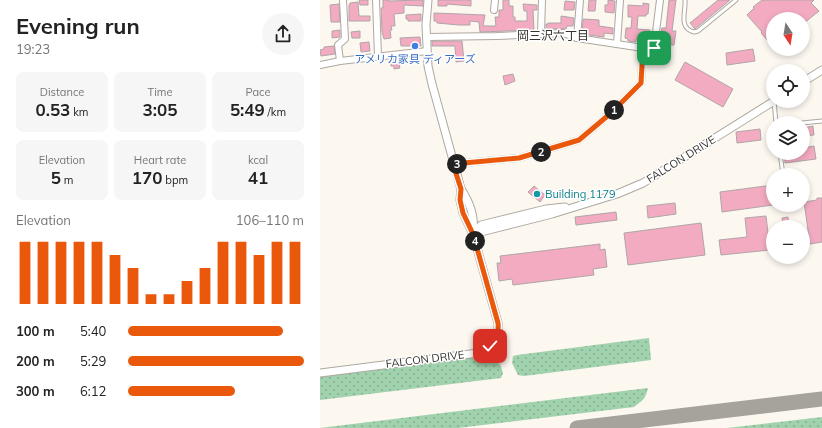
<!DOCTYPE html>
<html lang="en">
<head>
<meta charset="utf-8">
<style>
	:root { --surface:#fff; --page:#f6f6f6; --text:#222; --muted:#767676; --accent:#ea580c }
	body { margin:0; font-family:Mulish,"Noto Sans JP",sans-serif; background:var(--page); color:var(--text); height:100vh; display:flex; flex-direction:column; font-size:15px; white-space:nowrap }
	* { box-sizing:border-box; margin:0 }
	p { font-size:13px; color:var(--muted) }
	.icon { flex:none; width:22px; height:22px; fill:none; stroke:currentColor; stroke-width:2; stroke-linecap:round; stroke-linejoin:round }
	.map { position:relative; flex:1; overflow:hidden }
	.drawer { display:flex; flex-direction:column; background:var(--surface); width:320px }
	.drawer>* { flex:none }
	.needle { width:26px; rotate:168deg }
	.controls { position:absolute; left:446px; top:12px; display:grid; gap:8px }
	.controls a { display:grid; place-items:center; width:44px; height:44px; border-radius:50%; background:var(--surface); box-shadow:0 2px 6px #0003; font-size:20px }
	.pin { position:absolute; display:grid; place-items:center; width:34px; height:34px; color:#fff; margin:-17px; border-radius:8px; box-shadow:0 2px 6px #0006 }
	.km { position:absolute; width:20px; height:20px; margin:-10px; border-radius:50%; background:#222; color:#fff; font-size:11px; line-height:20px; text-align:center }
	.round { display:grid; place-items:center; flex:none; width:42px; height:42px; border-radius:21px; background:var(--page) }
	.summary { display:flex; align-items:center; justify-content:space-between; height:68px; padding:0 16px }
	h1 { font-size:22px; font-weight:700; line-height:30px }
	.figures { display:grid; grid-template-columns:repeat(3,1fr); gap:6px; height:68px; padding:4px 16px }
	.figures div { display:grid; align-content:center; border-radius:8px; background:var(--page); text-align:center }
	.figures b { font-size:17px; font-weight:700 }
	.figures small { font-size:11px; font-weight:400 }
	.figures p { font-size:11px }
	.chart { height:112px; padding:8px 16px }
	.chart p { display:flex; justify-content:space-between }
	.chart svg { width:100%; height:72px; margin-top:4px; stroke:var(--accent); stroke-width:6 }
	ul { padding:0 16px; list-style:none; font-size:13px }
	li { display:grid; grid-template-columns:64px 48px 1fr; align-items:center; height:30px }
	li i { height:10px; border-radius:5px; background:var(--accent) }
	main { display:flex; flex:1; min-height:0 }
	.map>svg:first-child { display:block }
	.green { fill:url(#green-dots) }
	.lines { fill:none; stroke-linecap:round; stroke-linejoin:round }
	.taxiway { stroke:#a6a29c; stroke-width:15 }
	.building { fill:#f3abc2; stroke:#afa5a8 }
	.service-casing { stroke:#ada9a1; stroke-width:5 }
	.minor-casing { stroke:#ada9a1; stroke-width:8 }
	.tertiary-casing { stroke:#ada9a1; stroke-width:9 }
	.service { stroke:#fff; stroke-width:3 }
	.minor { stroke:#fff; stroke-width:6 }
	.tertiary { stroke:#fff; stroke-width:7 }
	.route-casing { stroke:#fff; stroke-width:8 }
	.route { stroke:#ea580c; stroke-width:5 }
	.shop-dot { fill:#3f7fe0; stroke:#fff; stroke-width:1.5 }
	.culture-dot { fill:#0f9aa8; stroke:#fff; stroke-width:1.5 }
	.labels { text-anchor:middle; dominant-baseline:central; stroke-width:3; stroke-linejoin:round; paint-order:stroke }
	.shop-label { font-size:11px; fill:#366cbe; stroke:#fff }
	.street-label { font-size:11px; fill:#34322f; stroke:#fff }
	.culture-label { font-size:11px; fill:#0d838f; stroke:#fff; text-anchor:start }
	.neighbourhood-label { font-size:12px; fill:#34322f; stroke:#fff }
</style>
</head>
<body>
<main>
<section class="drawer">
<div class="summary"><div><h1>Evening run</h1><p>19:23</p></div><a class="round"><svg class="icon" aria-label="share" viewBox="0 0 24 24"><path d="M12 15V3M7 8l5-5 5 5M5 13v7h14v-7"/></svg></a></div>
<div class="figures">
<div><p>Distance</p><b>0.53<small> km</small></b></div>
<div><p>Time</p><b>3:05</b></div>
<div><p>Pace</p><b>5:49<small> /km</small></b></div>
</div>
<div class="figures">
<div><p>Elevation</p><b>5<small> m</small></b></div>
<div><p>Heart rate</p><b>170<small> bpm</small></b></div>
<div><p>kcal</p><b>41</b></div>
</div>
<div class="chart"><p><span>Elevation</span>106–110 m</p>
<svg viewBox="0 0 160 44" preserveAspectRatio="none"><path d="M5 44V6M15 44V6M25 44V6M35 44V6M45 44V6M55 44V14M65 44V22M75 44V38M85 44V38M95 44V30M105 44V22M115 44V6M125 44V6M135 44V14M145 44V6M155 44V6"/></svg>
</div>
<ul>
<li><b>100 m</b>5:40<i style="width:88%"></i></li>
<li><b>200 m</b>5:29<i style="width:100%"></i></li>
<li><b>300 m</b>6:12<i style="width:61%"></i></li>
</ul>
</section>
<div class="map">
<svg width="502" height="428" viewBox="0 0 502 428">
	<defs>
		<pattern id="green-dots" width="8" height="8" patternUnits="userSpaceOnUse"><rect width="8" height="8" fill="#a1d2ae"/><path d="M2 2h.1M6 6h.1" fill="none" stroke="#84ab8e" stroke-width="1.8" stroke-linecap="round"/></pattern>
	</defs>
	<rect width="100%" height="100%" fill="#fcf7ef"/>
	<g class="green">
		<path d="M329,338L331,360L204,376L198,375L192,363L193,356L197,355Z"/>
		<path d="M150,358L166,359L180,364L183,373L181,378L0,400V376Z"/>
		<path d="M328,388C325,400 323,400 314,407L138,428H0Z"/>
		<path d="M502,417V428H407Z"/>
	</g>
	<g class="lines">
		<path class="taxiway" d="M257,428L502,399"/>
	</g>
	<g class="building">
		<path d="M39,0H48V5H40Z"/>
		<path d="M63,0H69V1L103,0V6L84,5V13L74,14L75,26H71L72,30H70L71,38L64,39L62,32L61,8H63Z"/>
		<path d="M118,0H151V6L127,4V6H118Z"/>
		<path d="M183,0H189V6H193V17H195V21H207V11H204L203,4L217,5V10H213L214,30L160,32L159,22L150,21V25H139L117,23V21H114V13L165,15L163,26H176L175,17H179V10H183Z"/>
		<path d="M269,0H276L275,11H268Z"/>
		<path d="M288,0L295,1L294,13L285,12V5H288Z"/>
		<path d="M349,0H356L352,31H356L354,45L339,44L342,28H346Z"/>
		<path d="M398,0H410L375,29L370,23Z"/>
		<path d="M442,0H494L491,3L499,11L483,24V19H453V35L447,40L441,33L442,32L427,15L434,8L433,7Z"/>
		<path d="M245,1L255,2L254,10H244Z"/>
		<path d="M38,2L39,16H50V21H29V5L30,4V3Z"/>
		<path d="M323,3L329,4L328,14H326V16H318L317,29L330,30V35H328V40L316,39V42L308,41V39L305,38L306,28H311L312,17H308V5L323,6Z"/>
		<path d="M19,4L20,22H11L10,5Z"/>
		<path d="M101,14V21H88V19H86V15Z"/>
		<path d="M241,16L254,18L253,26H247L246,29H226V24H228V23H241Z"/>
		<path d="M263,19L279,20V26L293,28V34L284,33V37L262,34Z"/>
		<path d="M20,30V37L12,38V31Z"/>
		<path d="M40,31V38H32L31,32Z"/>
		<path d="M100,37L101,46H81L80,38Z"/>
		<path d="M112,41H142L144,61L136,62L135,46H112Z"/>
		<path d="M49,42L50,51L41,52L40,43Z"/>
		<path d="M14,46L15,54L1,56L0,50L4,49V47Z"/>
		<path d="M433,49L435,61L407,65L406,53Z"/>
		<path d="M79,59V61L84,60V64L79,65L80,68L74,69V66H71V60Z"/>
		<path d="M365,62L413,89L403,107L355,80Z"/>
		<path d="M193,74L195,81L185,85L183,76Z"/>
		<path d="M493,126L494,135L483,136V128Z"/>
		<path d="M440,129L441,140L417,143L416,132Z"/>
		<path d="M494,146L496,159L465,163L464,153H483V148Z"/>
		<path d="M453,185V205L402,212L400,192Z"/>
		<path d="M214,186L225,195L220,202L208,192Z"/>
		<path d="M497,198H502V242L490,244L484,202L497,200Z"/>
		<path d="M355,203L356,214L328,218L327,206Z"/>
		<path d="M296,212L297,220L256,225L255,217Z"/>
		<path d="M446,216L450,250L401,255L399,240L427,237L425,218Z"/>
		<path d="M468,217L469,227H463L462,218Z"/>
		<path d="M381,223L385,255L308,265L304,233Z"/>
		<path d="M280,244V250L285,249L287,267L273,269L274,275L193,285L192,279L179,281L177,263H181L180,256Z"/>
	</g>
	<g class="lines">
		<g class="service-casing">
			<g id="service">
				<path d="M365,0C366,12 358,28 374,32L378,31L416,0"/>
				<path d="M454,101L456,123"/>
				<path d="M482,123L502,121"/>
				<path d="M460,153L463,175"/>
			</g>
		</g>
		<g class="minor-casing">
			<g id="minor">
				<path d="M56,0L58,56"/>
				<path d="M174,10L175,0"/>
				<path d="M221,33L222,0"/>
				<path d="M106,37L177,36L243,33L257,38L323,48H334L340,0"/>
				<path d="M257,38L260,0"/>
				<path d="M297,44L300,0"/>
				<path d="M20,61L18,45L25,39L23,0"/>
				<path d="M0,65L20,61L107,51"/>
				<path d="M133,164L199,158L259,140L291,113L321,83L323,48"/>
			</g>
		</g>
		<g class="tertiary-casing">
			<g id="tertiary">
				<path d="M483,82L502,70"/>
				<path d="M141,189C150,203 155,216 153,233"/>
				<path d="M153,234L232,214L297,194L323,183L454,101"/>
				<path d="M153,234L161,225L226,209L245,207"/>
				<path d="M0,373L158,353C171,348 179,338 178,323L153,234L143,213L140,200L141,189L112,84L108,66L106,25L108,0"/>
			</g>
		</g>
		<use href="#service" class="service"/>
		<use href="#minor" class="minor"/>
		<use href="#tertiary" class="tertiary"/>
	</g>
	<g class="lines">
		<g class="route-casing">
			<path id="route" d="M170,346C176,339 179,333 178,323L153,234L143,213L140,200L141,189L133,164L199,158L259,140L291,113L321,83L323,48H334"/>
		</g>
		<use href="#route" class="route"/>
	</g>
	<circle class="shop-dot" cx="95" cy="46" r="4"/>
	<circle class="culture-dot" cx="217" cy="194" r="4"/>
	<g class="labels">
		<g class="shop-label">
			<text x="95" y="59">アメリカ家具 ディアーズ</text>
		</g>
		<g class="street-label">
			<text transform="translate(361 159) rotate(-32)">FALCON DRIVE</text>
			<text transform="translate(105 359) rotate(-7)">FALCON DRIVE</text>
		</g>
		<g class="culture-label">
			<text x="225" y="194">Building 1179</text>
		</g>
		<g class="neighbourhood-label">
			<text x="233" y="35">岡三沢六丁目</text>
		</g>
	</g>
</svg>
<div class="controls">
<a><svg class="needle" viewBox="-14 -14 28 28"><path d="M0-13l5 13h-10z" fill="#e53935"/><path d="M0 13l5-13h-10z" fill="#767676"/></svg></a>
<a><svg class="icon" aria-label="locate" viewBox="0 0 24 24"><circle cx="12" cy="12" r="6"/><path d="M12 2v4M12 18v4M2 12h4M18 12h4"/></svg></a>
<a><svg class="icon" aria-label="layers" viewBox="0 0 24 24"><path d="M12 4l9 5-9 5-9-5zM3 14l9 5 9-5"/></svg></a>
<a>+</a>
<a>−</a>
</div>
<div class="pin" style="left:334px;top:48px;background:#1e9e55"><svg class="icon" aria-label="arrive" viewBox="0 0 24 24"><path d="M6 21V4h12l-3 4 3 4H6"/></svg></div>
<div class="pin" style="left:170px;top:346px;background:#d93025"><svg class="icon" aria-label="check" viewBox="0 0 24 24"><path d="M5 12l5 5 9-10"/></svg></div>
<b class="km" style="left:294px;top:110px">1</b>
<b class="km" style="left:221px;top:152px">2</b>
<b class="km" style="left:137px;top:164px">3</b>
<b class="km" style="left:155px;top:241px">4</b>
</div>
</main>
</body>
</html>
